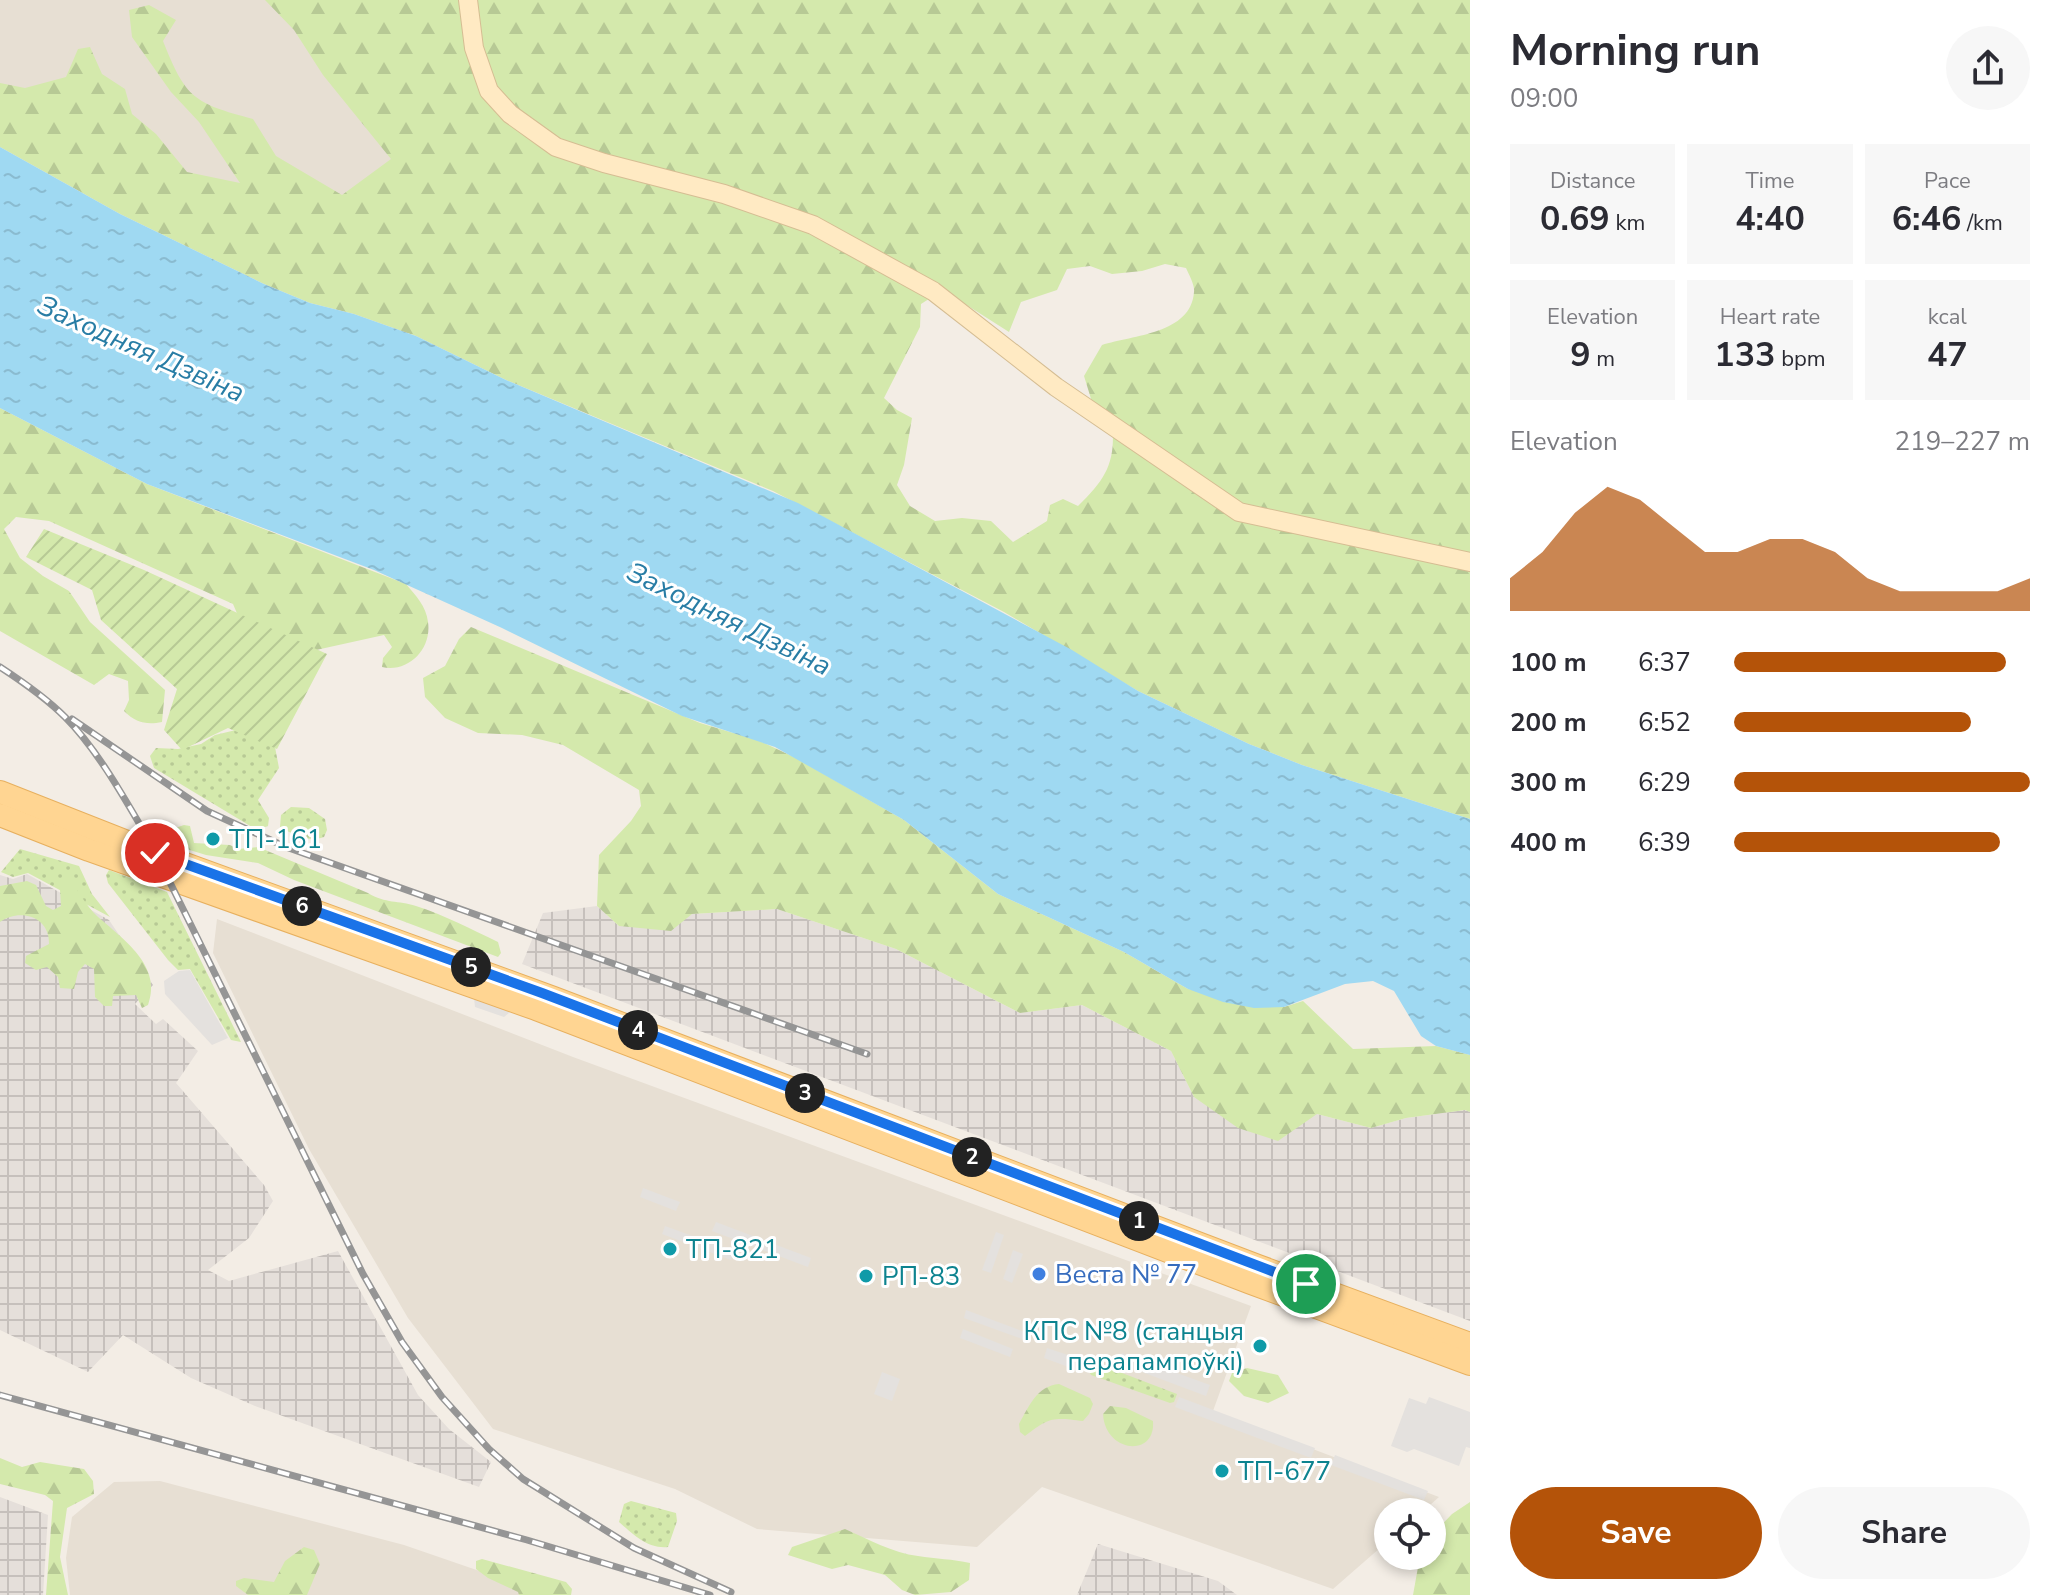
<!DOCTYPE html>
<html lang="en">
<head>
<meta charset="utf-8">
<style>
	:root { --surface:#fff; --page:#f7f7f7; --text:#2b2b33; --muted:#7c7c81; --accent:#b45309 }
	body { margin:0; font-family:"Nunito Sans",sans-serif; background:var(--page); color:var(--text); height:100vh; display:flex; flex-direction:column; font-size:30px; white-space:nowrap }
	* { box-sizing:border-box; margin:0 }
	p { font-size:26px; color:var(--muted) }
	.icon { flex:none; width:44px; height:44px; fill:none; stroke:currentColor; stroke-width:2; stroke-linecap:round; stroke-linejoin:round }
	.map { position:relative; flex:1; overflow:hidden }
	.drawer { display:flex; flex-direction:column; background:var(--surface); width:600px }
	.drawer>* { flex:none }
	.tools { position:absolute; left:1374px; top:1498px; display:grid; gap:16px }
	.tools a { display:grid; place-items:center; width:72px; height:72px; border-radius:50%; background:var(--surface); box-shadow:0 4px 12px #0003; font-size:40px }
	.pin { position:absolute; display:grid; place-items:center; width:68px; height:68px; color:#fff; margin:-34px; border:4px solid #fff; border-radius:50%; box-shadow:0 2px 8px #0007 }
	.km { position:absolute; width:40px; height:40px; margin:-20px; border-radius:50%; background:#222; color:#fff; font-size:22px; line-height:40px; text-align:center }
	.round { display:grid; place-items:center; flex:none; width:84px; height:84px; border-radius:42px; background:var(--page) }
	.headline { display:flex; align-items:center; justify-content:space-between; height:136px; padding:0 40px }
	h1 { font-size:44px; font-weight:700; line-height:60px }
	.stats { display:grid; grid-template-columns:repeat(3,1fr); gap:12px; height:136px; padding:8px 40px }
	.stats div { display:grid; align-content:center; border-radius:0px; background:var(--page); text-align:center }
	.stats b { font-size:34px; font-weight:700 }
	.stats small { font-size:22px; font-weight:400 }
	.stats p { font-size:22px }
	.chart { height:224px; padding:16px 40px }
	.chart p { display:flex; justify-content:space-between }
	.chart svg { width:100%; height:144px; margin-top:8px; fill:var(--accent); opacity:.7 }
	.button { display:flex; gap:16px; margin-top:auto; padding:16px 40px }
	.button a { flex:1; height:92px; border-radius:48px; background:var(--accent); color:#fff; font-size:32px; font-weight:700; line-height:92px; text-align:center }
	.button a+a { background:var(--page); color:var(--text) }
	ul { padding:0 40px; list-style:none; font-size:26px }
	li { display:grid; grid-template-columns:128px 96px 1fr; align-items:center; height:60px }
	li i { height:20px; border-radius:10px; background:var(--accent) }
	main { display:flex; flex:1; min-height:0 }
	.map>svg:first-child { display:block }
	.residential { fill:#e7dfd3 }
	.industrial { fill:url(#industrial-grid) }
	.grass { fill:url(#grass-dots) }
	.forest { fill:url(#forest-firs); fill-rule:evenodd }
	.garden { fill:url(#garden-furrows) }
	.parking { fill:#e4e1de }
	.water { fill:url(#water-ripples) }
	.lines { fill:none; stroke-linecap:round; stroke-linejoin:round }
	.secondary-casing { stroke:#d5bd93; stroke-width:20 }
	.primary-casing { stroke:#e7b05f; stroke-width:24 }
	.secondary { stroke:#ffeac3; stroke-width:18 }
	.primary { stroke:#ffd592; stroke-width:22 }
	.rail-casing { stroke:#959595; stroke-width:7 }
	.rail { stroke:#fff; stroke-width:4; stroke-dasharray:12; stroke-linecap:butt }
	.route-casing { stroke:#fff; stroke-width:16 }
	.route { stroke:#1a73e8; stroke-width:10 }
	.culture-dot { fill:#0f9aa8; stroke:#fff; stroke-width:3 }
	.shop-dot { fill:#3f7fe0; stroke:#fff; stroke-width:3 }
	.labels { text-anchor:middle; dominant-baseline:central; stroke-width:6; stroke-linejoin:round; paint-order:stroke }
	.culture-label { font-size:26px; fill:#0d838f; stroke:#fff; text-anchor:start }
	.shop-label { font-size:26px; fill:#366cbe; stroke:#fff; text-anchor:start }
	.water-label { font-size:28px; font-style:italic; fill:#287da5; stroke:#fff }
</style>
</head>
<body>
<main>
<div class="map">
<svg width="1470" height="1595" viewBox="0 0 1470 1595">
	<defs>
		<pattern id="industrial-grid" width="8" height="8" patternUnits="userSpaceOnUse" patternTransform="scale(2)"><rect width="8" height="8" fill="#e5dfda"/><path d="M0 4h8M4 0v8" fill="none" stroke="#c6c0bc"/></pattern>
		<pattern id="grass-dots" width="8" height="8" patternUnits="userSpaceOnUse" patternTransform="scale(2)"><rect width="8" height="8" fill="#d4e9ac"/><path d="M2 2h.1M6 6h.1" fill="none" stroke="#b7c995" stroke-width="1.8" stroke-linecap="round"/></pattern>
		<pattern id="forest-firs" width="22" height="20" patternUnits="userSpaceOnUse" patternTransform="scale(2)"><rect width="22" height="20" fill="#d4e9ac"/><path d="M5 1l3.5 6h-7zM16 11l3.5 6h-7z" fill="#b7c995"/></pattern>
		<pattern id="garden-furrows" width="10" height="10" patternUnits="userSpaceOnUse" patternTransform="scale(2)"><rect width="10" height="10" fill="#d4e9ac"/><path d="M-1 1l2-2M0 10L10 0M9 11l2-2" fill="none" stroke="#b7c995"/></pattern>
		<pattern id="water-ripples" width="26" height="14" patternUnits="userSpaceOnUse" patternTransform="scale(2)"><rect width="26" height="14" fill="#9fd9f2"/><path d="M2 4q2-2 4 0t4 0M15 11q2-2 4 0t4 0" fill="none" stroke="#8abbd0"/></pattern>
	</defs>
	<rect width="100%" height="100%" fill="#f3ede5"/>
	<g class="residential">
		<path d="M0,0H275L401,157L286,252L0,99Z"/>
		<path d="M217,919L573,1057L1251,1306L1213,1411L1439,1497L1422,1512H1388V1541L1333,1589L1042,1487L977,1547L757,1529L675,1489L493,1429L408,1318L309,1149L213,953Z"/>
		<path d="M160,1481L404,1545L549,1595H70L66,1558L72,1517L114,1482Z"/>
	</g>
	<g class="industrial">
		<path d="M27,874L109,920L153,985L135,1004L156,1024L163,1019L198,1051L176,1083L264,1185L273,1201L249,1238L208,1270L229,1281L338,1251L418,1395L449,1429L491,1462L479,1487L255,1406L191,1378L123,1335L88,1372L0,1330V875L13,879Z"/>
		<path d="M597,906L619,926L692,914L777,909L896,949L1020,1013L1082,1005L1171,1051L1194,1097L1317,1114L1371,1128L1406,1118L1465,1110L1470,1112V1321L522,964L543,913Z"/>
		<path d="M0,1497L48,1515L43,1595H0Z"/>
		<path d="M1098,1544L1218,1581L1237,1595H1077Z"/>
	</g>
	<g class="grass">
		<path d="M236,730L275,747L279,768L258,800L269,818L268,826L257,830L154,768L150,756L156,748L178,749L201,744L215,735Z"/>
		<path d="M291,807L309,808L325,819L327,830L324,837C307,843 295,835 280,827L281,815Z"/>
		<path d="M20,849L79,866L92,894L110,917L28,873L13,877L1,872Z"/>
		<path d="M109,870L167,892L241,1042L231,1040L190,969L178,970L168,960L108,883L106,875Z"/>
		<path d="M1088,1360L1177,1394L1174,1402L1170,1403L1091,1375L1087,1368Z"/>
		<path d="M631,1501L676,1513L677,1521L668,1547C648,1549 634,1535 619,1522L624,1504Z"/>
	</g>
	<g class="forest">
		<path d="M265,0H1470V819L1302,765L1249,744L1138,691L1004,612L773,491L506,380L416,336L354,314L310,303L264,284L120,214L0,147V83L25,88L66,77L78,49L90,47L102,74L125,89L132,114L156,134L187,172L240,183L199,122L171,92L132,37L129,10L149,5L176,20L163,41C186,99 194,103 253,119L276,156L342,195L391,159L323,75L294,30ZM1165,264L1186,268C1189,275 1195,285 1194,292C1191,334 1133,335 1102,345L1084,376L1092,402L1112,419C1116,461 1108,477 1078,506L1063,499L1050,505L1047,521L1013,542L991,521L962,518L935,521L910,506L897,485L904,465L912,418L897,410L884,398L920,327L921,304L943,290L1009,332L1021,302L1057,290L1067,269L1090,266L1112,274L1142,271Z"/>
		<path d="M0,408L147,484L406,584C416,596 426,606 428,622C432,649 408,673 382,667L383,658L392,647L384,635L307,652L239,618L233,604L49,521L16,517L4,529L20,558L43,576L69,591L90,622L165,690L162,722C147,725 136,723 124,711L129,700L128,681L109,674L94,685L0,631Z"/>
		<path d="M471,627L700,723L760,741L796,758L904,820L998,894L1124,952L1188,989L1284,1007L1303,1001L1353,1049L1436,1046L1470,1055V1112L1465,1110L1406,1118L1371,1128L1317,1114L1278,1141L1238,1128L1194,1097L1171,1051L1082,1005L1020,1013L896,949L777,909L692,914L671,931L619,926L597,906L599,855L631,821L641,806L639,790L563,745L522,735L478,733L445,718L425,697L423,678L445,666L459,639Z"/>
		<path d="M184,825L190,826L194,843L230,845L238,849L258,847L368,893C386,904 398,900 416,906C444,915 471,929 498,942L501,953L498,957L294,880L258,863L206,855L180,847L161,835L163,832Z"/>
		<path d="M27,881L36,885L46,906L53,910L61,906L60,890L63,882L70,881C80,892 86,906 97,916C123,939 163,966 148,1005L142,1008L136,995L113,996L112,1006H104L95,997L94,969L85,964L78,972L74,989L60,988L58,977L47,967L36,970L25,963L26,956L49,944C50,916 19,908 0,922V886Z"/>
		<path d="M1247,1368L1278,1375L1289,1393L1268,1403L1244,1396L1229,1381L1232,1373Z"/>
		<path d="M1059,1384L1090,1398L1093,1404L1089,1414L1083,1421C1053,1417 1049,1417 1025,1436L1020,1432L1019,1424C1029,1406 1037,1386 1059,1384Z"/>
		<path d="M1110,1406L1126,1408L1153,1421C1156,1458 1105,1453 1103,1414Z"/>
		<path d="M0,1458L22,1467L40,1462L84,1469L93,1481L94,1494L67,1508L60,1557L68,1595H46L53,1501L45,1495L0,1484Z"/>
		<path d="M1470,1502V1595H1413L1420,1556H1432V1535L1452,1514Z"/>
		<path d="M845,1529C868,1539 893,1553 918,1556C936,1559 953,1559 970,1563L969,1580L951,1592L915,1595L902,1590L885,1575L848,1565L832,1569L788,1555L792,1547Z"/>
		<path d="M304,1547L314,1550L320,1564L307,1595H248L236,1586V1581L244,1578L274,1582L285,1561Z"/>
		<path d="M482,1559L566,1582L572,1589L571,1595H519L518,1592L488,1578L476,1569V1561Z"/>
	</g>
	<path class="garden" d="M44,529L144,570L327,654L277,749L228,728L182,750L164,730L177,689L101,620L92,590L26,557Z"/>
	<g class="parking">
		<path d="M190,970L228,1038L212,1045L165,994L164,981L179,971Z"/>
		<path d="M474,998L510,1012L504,1017L475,1007Z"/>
		<path d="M643,1188L680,1202L676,1211L640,1197Z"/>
		<path d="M716,1222L811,1258L808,1267L712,1231Z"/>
		<path d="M665,1226L734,1251L731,1260L662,1234Z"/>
		<path d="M996,1232L1004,1235L991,1273L982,1270Z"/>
		<path d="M1013,1250L1023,1254L1012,1283L1003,1279Z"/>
		<path d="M966,1310L1030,1334L1028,1341L964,1318Z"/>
		<path d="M963,1329L1013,1349L1010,1357L960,1338Z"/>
		<path d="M1047,1348L1086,1361L1082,1372L1044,1358Z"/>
		<path d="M1122,1353L1210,1385L1206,1396L1118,1363Z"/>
		<path d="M882,1372L900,1379L892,1401L874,1394Z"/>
		<path d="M1179,1397L1315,1448L1311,1458L1175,1407Z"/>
		<path d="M1429,1397L1470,1412V1448L1466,1447L1459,1466L1414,1449L1407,1452L1391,1446L1409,1398L1426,1404Z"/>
		<path d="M1335,1455L1428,1491L1424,1500L1331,1465Z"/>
	</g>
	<path class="water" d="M0,147L120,214L264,284L310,303L354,314L416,336L506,380L798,503L1072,650L1138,691L1249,744L1302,765L1470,819V1055L1436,1046L1421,1036L1394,991L1373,981L1345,984L1284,1007L1254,1008L1223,1002L1188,989L1124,952L998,894L904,820L775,747L682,716L502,628L374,570L147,484L0,408Z"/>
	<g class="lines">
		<g class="secondary-casing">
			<path id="secondary" d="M468,0L474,48L489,91L510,114L556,147L604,163L724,194L813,225L933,291L1056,387L1239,512L1470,562"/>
		</g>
		<g class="primary-casing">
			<g id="primary">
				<path d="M0,792L155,853L554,998L1258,1266L1470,1344"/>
				<path d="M0,815L89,850L536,1009L1251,1283L1470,1364"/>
			</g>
		</g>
		<use href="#secondary" class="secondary"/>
		<use href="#primary" class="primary"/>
		<g class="rail-casing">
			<g id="rail">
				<path d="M0,667C23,682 45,697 65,717C98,750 126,801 150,842L363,1274L402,1342L442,1397L489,1449L523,1479L634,1548L731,1592"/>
				<path d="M72,719L207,811L286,847L867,1054"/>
				<path d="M0,1395L527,1540L710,1595"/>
			</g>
		</g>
		<use href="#rail" class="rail"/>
	</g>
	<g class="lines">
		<g class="route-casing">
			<path id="route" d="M155,853L542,993L1306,1284"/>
		</g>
		<use href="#route" class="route"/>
	</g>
	<g class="culture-dot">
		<circle cx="213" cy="839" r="8"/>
		<circle cx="670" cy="1249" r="8"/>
		<circle cx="866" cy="1276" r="8"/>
		<circle cx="1260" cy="1346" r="8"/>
		<circle cx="1222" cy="1471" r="8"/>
	</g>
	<circle class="shop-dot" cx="1039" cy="1274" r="8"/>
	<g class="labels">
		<g class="culture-label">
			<text x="229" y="839">ТП-161</text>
			<text x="686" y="1249">ТП-821</text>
			<text x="882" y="1276">РП-83</text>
			<text x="1244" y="1331" text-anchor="end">КПС №8 (станцыя<tspan x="1244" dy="30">перапампоўкі)</tspan></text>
			<text x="1238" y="1471">ТП-677</text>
		</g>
		<g class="shop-label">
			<text x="1055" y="1274">Веста № 77</text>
		</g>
		<g class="water-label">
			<text transform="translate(141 349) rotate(24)">Заходняя Дзвіна</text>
			<text transform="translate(729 619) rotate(26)">Заходняя Дзвіна</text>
		</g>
	</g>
</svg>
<div class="tools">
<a><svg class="icon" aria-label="locate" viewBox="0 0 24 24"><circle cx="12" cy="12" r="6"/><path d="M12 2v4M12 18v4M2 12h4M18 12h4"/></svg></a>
</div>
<div class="pin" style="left:1306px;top:1284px;background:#1e9e55"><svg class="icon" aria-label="arrive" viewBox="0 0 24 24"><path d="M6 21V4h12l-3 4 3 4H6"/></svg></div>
<div class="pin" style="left:155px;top:853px;background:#d93025"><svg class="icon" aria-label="check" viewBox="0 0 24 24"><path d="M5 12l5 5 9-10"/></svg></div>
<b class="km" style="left:1139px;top:1221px">1</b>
<b class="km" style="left:972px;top:1157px">2</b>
<b class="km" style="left:805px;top:1093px">3</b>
<b class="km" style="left:638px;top:1030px">4</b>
<b class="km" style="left:471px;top:967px">5</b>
<b class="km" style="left:302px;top:906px">6</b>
</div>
<section class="drawer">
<div class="headline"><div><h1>Morning run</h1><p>09:00</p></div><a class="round"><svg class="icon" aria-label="share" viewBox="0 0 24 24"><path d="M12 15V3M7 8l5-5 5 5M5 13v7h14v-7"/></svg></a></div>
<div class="stats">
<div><p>Distance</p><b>0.69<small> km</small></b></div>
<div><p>Time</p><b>4:40</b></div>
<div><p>Pace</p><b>6:46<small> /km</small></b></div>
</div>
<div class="stats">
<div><p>Elevation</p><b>9<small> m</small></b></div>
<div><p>Heart rate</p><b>133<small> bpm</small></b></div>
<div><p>kcal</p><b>47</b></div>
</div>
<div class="chart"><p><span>Elevation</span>219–227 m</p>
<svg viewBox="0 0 160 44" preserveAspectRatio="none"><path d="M0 44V34L10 26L20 14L30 6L40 10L50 18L60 26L70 26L80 22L90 22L100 26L110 34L120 38L130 38L140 38L150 38L160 34V44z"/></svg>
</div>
<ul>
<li><b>100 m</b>6:37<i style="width:92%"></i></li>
<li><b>200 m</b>6:52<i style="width:80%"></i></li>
<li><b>300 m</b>6:29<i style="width:100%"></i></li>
<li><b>400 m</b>6:39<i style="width:90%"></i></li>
</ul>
<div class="button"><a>Save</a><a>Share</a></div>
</section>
</main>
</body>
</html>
